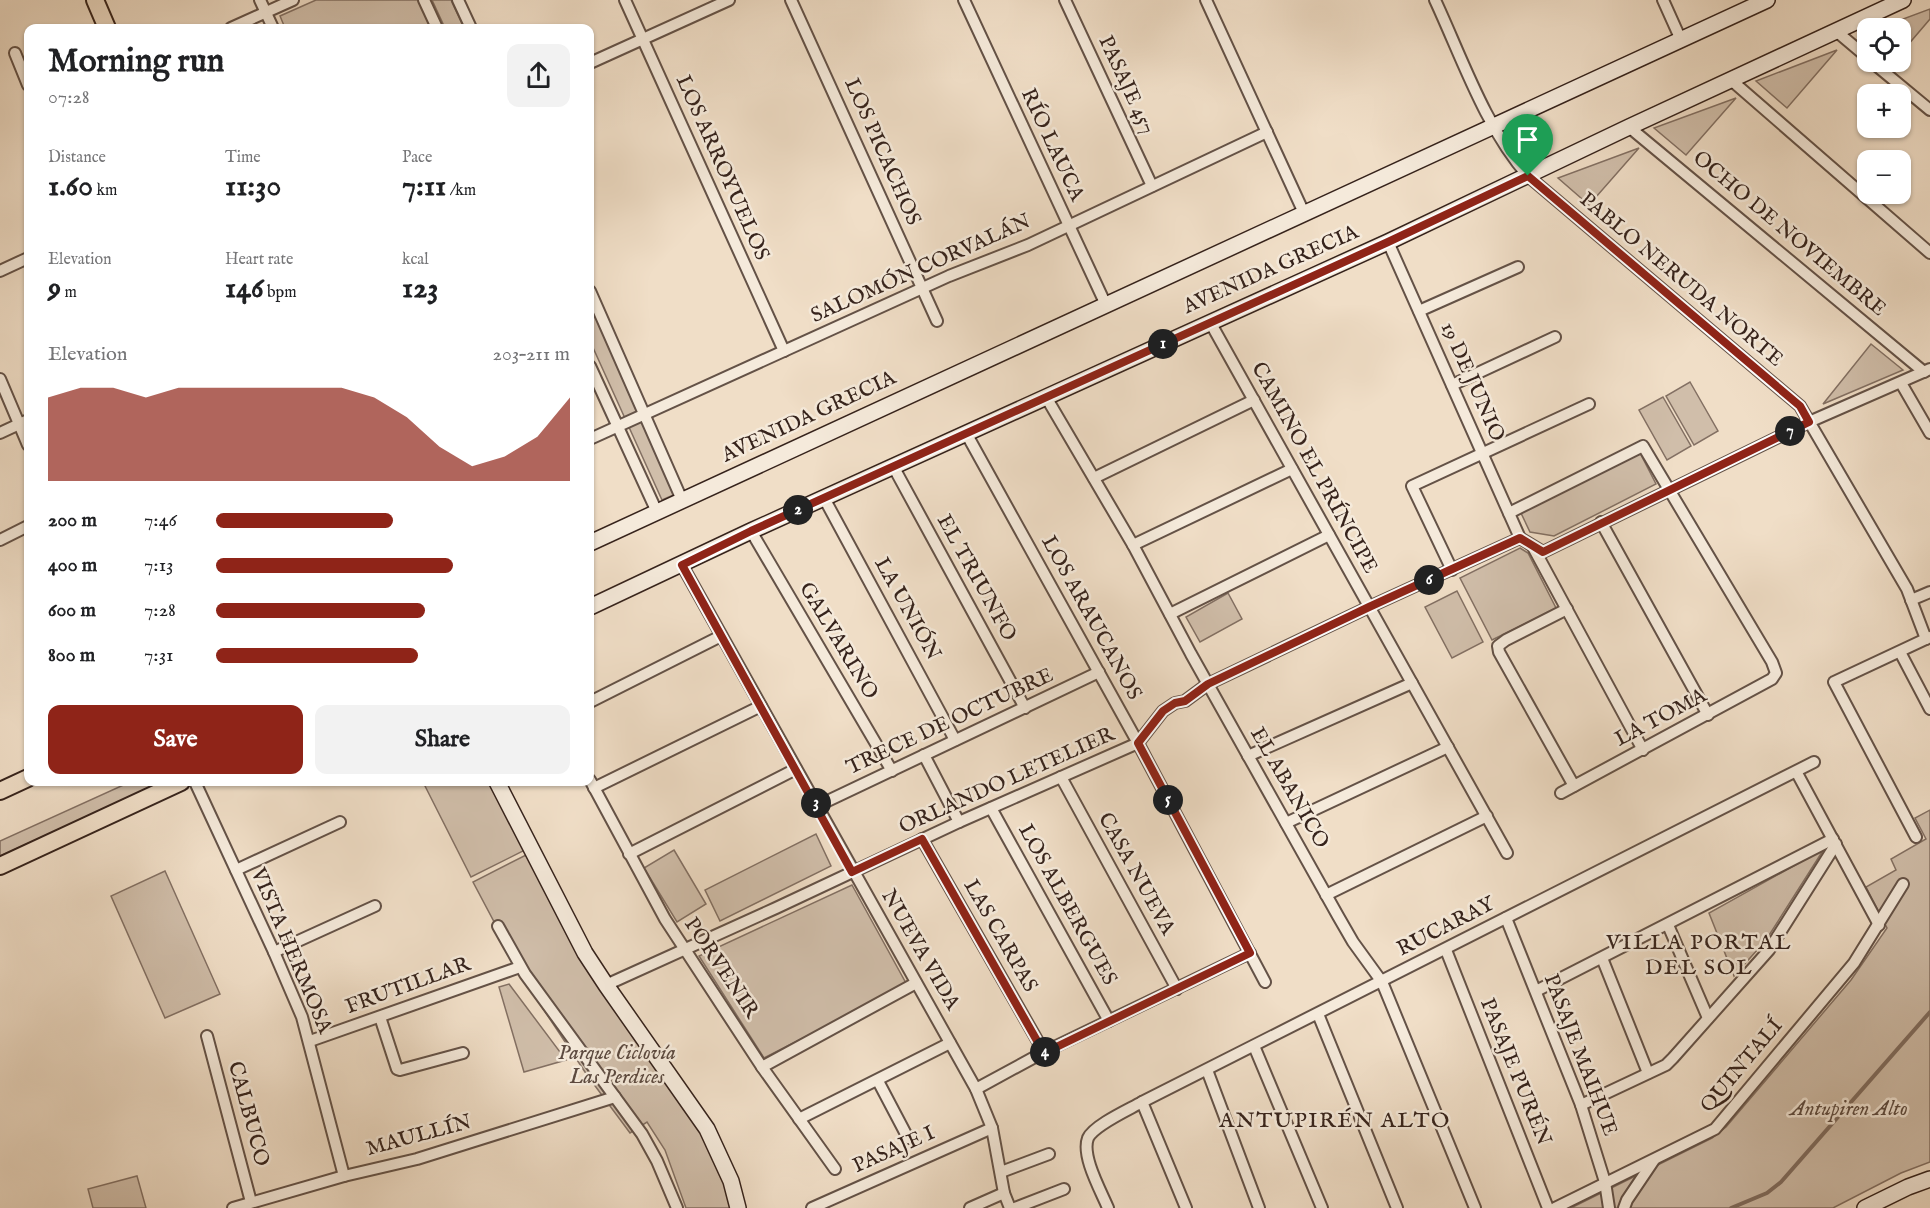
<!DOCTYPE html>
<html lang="en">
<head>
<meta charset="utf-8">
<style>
	:root { --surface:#fff; --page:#f2f2f2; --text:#202124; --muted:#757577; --accent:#8f2418 }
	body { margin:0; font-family:"IM FELL English",serif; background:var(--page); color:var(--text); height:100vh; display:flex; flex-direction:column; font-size:22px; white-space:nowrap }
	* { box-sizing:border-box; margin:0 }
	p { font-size:20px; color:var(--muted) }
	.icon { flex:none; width:33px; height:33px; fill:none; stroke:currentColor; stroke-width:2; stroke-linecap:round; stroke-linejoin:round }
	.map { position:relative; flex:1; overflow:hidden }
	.panel { position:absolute; left:24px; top:24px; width:570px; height:762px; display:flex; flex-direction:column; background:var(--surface); border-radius:12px; box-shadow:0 2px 4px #0004 }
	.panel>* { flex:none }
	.buttons { position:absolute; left:1857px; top:18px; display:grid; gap:12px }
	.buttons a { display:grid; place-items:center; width:54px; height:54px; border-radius:12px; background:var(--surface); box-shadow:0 2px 4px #0004; font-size:30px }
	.pin { position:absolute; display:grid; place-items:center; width:51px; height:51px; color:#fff; margin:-62px -26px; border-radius:50% 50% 50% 0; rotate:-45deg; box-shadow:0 0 6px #0007 }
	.pin .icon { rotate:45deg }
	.km { position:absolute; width:30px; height:30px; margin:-15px; border-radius:50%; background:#222; color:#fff; font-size:16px; line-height:30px; text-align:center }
	.round { display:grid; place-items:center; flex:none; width:63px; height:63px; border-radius:12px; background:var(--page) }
	.summary { display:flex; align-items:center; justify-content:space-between; height:102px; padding:0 24px }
	h1 { font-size:33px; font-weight:700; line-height:45px }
	.figures { display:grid; grid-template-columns:repeat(3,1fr); gap:9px; height:102px; padding:6px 24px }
	.figures div { display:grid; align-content:center }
	.figures b { font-size:30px; font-weight:700 }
	.figures small { font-size:16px; font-weight:400 }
	.figures p { font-size:16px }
	.chart { height:168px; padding:12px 24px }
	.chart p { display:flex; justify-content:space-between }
	.chart svg { width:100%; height:108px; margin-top:6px; fill:var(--accent); opacity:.7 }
	.cta { display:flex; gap:12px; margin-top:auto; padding:12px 24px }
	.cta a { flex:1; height:69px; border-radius:12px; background:var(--accent); color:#fff; font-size:24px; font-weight:700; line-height:69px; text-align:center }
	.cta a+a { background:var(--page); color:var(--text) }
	ul { padding:0 24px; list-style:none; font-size:20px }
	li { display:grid; grid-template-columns:96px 72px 1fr; align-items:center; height:45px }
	li i { height:15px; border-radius:8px; background:var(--accent) }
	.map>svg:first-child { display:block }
	.green { fill:#d0beaa; stroke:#837063; stroke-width:1.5 }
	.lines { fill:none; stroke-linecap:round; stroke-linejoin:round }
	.stream { stroke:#806d60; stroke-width:4 }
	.street-casing { stroke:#645247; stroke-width:14 }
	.secondary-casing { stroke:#36231c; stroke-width:18 }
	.primary-casing { stroke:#36231c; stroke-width:20 }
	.street { stroke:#f5eadb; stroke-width:10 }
	.secondary { stroke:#f5eadb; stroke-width:15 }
	.primary { stroke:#f0dec7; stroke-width:16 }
	.route-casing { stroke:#fff; stroke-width:12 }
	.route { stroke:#8f2418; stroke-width:8 }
	.labels { text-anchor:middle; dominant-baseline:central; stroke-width:5; stroke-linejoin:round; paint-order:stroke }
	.street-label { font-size:21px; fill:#36231c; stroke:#f5eadb }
	.park-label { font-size:21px; font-style:italic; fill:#5c4a40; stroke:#f5eadb }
	.neighbourhood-label { font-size:22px; letter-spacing:1.5px; fill:#36231c; stroke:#f5eadb }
</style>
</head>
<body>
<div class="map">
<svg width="1930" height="1208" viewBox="0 0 1930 1208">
	<rect width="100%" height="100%" fill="#f0dec7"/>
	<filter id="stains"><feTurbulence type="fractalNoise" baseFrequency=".00333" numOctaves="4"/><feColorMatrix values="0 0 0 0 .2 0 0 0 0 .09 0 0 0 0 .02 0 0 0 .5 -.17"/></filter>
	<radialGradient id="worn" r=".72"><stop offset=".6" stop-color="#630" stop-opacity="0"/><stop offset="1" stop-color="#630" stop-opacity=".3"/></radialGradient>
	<g class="green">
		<path d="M316,0H418L431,28H285L280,16Z"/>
		<path d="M432,0H451L464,28H445Z"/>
		<path d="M1930,9V19L1901,53L1900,28H1879Z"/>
		<path d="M1837,50L1787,108L1756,81Z"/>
		<path d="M1736,98L1686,155L1654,128Z"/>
		<path d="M1639,148L1589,205L1558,178Z"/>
		<path d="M590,301L678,493L662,500L590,341Z"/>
		<path d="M1871,344L1903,370L1823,404Z"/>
		<path d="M1690,382L1718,431L1694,445L1666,396Z"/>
		<path d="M1663,397L1691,446L1667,460L1639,410Z"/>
		<path d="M1639,451L1656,484L1554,536L1530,532L1520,511Z"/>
		<path d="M1520,548L1528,553L1556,608L1492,640L1460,578Z"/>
		<path d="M1457,591L1483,642L1452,658L1425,607Z"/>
		<path d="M1228,593L1242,619L1200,642L1186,617Z"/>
		<path d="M130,782H163L0,856V841Z"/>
		<path d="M423,782H488L525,850L471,877Z"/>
		<path d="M1930,810V1162L1901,1173L1833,1208H1571L1712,1138L1726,1127L1851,980L1887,928L1866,887L1896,870L1891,859L1926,839L1915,818Z"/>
		<path d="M816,834L831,866L720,921L705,890Z"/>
		<path d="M1824,849L1766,940L1734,976L1709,913Z"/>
		<path d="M674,850L706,904L677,922L644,868Z"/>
		<path d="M526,855L579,957L635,1040L696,1122L737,1208H686L665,1150L647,1122L630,1133L587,1075L528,986L473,882Z"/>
		<path d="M165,871L220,994L165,1018L111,896Z"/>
		<path d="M852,885L907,985L764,1058L699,956Z"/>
		<path d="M509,984L566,1060L524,1072L499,987Z"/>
		<path d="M137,1176L146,1208H93L88,1189Z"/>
	</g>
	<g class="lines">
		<path class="stream" d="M1731,1208L1767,1193L1781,1182L1930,1012"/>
		<g class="street-casing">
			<g id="street">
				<path d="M260,0L273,28"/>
				<path d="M424,0L437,28"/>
				<path d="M458,0L471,28"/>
				<path d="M625,0L784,351"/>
				<path d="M791,0L937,321"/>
				<path d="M964,0L1106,305"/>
				<path d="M1065,0L1152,186"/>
				<path d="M1206,0L1304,213"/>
				<path d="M1435,0C1462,58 1485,127 1528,176L1800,406L1907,589L1926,639"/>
				<path d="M1663,0L1681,40"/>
				<path d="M231,28L293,0"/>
				<path d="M1836,31L1868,58"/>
				<path d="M15,53L28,85"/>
				<path d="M1872,62L1930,110"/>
				<path d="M590,63L729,0"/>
				<path d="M1731,80L1930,253"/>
				<path d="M1629,127L1924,372"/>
				<path d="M1388,242L1520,538"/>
				<path d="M0,271L28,258"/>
				<path d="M590,291L682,500"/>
				<path d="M1419,311L1518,267"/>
				<path d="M1210,322L1507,853"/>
				<path d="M590,366L657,512"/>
				<path d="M0,379L28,445"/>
				<path d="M1901,383L1930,433"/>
				<path d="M1452,385L1555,337"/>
				<path d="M1046,397L1133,545L1191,654L1338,916L1353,942L1382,982L1475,1208"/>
				<path d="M0,433L28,420"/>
				<path d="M966,433L1138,743L1265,982"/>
				<path d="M590,439L949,276L1028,245L1267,132"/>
				<path d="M893,466L1025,708"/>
				<path d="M1094,478L1254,400"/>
				<path d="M824,498L955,740"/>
				<path d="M1509,513L1643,446L1772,662L1776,673L1772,679L1561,793"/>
				<path d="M1601,522L1708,715"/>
				<path d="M751,531L892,771"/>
				<path d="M0,540L28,526"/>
				<path d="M1133,545L1292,469"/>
				<path d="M1533,547L1643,750"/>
				<path d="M682,565L976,1089L992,1128L1004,1193L1010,1208"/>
				<path d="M1452,570L1412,486L1589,404"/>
				<path d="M1911,600L1930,592"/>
				<path d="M1567,609L1506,640L1498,646L1499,652L1574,786"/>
				<path d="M1170,614L1329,535"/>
				<path d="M1900,652L1930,709"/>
				<path d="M590,702L721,636"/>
				<path d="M924,755L959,822"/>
				<path d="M1248,756L1412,683"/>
				<path d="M1797,773L1879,925"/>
				<path d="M1061,777L1177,989"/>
				<path d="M590,780L665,919L762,1067L835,1169"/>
				<path d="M195,782L274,952L302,1017L344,1176"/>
				<path d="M594,788L761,706"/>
				<path d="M817,806L1099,672"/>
				<path d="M991,808L1109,1021"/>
				<path d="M1286,823L1448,747"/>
				<path d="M1916,837L1834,682L1930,637"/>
				<path d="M922,839L1044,1052"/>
				<path d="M629,854L796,769"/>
				<path d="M236,870L340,822"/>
				<path d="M1326,895L1487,816"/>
				<path d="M1506,918L1581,1105L1605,1182L1609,1208"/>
				<path d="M1668,925L1708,1018"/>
				<path d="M498,926L525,974L642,1134L657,1161L677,1208"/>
				<path d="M1446,950L1548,1208"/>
				<path d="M274,952L375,906"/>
				<path d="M1602,958L1648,1073"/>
				<path d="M606,985L776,908L959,822L1138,743L1163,711L1175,703L1185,701L1208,684L1369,607L1520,538L1543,552L1809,422L1930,369"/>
				<path d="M1536,991L1833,839"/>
				<path d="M1318,1014L1397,1208"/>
				<path d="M380,1017L397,1069L400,1070L463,1053"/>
				<path d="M207,1036L251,1202"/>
				<path d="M310,1041L520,967"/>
				<path d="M1254,1046L1322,1208"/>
				<path d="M762,1067L916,983"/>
				<path d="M1207,1070L1259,1208"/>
				<path d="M878,1081L908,1138"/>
				<path d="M976,1089L1044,1052L1250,953"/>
				<path d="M1142,1102L1186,1208"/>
				<path d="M1581,1105L1666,1065L1673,1058L1769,950L1836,844"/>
				<path d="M799,1119L950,1043"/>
				<path d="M1001,1172L1049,1154"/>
				<path d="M233,1208L344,1176L417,1159L615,1097"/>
				<path d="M812,1208L992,1128"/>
				<path d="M970,1208L1004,1193"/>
				<path d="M1015,1208L1064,1189"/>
				<path d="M1108,1208C1101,1191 1081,1156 1088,1138C1094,1125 1130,1109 1142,1102L1814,762"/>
				<path d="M1555,1208L1715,1129L1854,963L1903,884"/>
				<path d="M1624,1208L1627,1200L1654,1160"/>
			</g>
		</g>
		<g class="secondary-casing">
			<g id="secondary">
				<path d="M590,543L1767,0"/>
				<path d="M590,607L751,531L1388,242L1629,127L1903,0"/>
				<path d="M497,782L585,953L606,985L707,1129L731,1181L738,1208"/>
				<path d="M1865,1208L1908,1187L1930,1179"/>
			</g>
		</g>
		<g class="primary-casing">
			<g id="primary">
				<path d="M95,0L107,28"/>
				<path d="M0,791L28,778"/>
				<path d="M0,866L181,782"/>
			</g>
		</g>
		<use href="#street" class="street"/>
		<use href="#secondary" class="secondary"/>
		<use href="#primary" class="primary"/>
	</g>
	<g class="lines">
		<g class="route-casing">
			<path id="route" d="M1528,176L1800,406L1809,422L1543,552L1520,538L1369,607L1208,684L1185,701L1175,703L1163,711L1138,743L1250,953L1044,1053L922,839L852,872L682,565L751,531L1388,242Z"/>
		</g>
		<use href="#route" class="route"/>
	</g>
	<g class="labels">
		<g class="street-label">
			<text transform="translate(1126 85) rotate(65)">PASAJE 457</text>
			<text transform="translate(1052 145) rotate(65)">RÍO LAUCA</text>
			<text transform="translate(882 152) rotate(66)">LOS PICACHOS</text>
			<text transform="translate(722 168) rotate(66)">LOS ARROYUELOS</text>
			<text transform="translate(1789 234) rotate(40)">OCHO DE NOVIEMBRE</text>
			<text transform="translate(921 269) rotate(-24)">SALOMÓN CORVALÁN</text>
			<text transform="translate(1271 270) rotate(-24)">AVENIDA GRECIA</text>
			<text transform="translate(1681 280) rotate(40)">PABLO NERUDA NORTE</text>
			<text transform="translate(1472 382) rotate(66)">19 DE JUNIO</text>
			<text transform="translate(809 417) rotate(-25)">AVENIDA GRECIA</text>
			<text transform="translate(1314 468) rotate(61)">CAMINO EL PRÍNCIPE</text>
			<text transform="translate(976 578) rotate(61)">EL TRIUNFO</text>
			<text transform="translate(907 609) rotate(61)">LA UNIÓN</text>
			<text transform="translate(1091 618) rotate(61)">LOS ARAUCANOS</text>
			<text transform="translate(838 641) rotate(59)">GALVARINO</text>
			<text transform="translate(1661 718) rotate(-28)">LA TOMA</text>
			<text transform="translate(950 722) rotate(-25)">TRECE DE OCTUBRE</text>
			<text transform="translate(1007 781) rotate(-24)">ORLANDO LETELIER</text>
			<text transform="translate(1289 788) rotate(60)">EL ABANICO</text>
			<text transform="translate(1136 874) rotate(61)">CASA NUEVA</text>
			<text transform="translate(1067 905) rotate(61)">LOS ALBERGUES</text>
			<text transform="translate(1446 927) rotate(-27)">RUCARAY</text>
			<text transform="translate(1000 936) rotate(60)">LAS CARPAS</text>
			<text transform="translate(920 950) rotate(60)">NUEVA VIDA</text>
			<text transform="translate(291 951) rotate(67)">VISTA HERMOSA</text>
			<text transform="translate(721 968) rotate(56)">PORVENIR</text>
			<text transform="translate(408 986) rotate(-20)">FRUTILLAR</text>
			<text transform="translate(1580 1055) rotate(69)">PASAJE MAIHUE</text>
			<text transform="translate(1742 1066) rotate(-50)">QUINTALÍ</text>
			<text transform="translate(1515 1072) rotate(68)">PASAJE PURÉN</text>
			<text transform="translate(248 1114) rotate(75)">CALBUCO</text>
			<text transform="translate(419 1136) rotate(-15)">MAULLÍN</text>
			<text transform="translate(894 1150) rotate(-24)">PASAJE I</text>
		</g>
		<g class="park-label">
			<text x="617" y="1053">Parque Ciclovía<tspan x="617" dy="24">Las Perdices</tspan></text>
			<text x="1849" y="1109">Antupiren Alto</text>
		</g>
		<g class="neighbourhood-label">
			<text x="1699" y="943">VILLA PORTAL<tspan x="1699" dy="25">DEL SOL</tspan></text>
			<text x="1335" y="1121">ANTUPIRÉN ALTO</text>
		</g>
	</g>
	<rect width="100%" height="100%" filter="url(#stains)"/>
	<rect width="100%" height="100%" fill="url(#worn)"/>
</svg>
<div class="buttons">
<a><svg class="icon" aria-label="locate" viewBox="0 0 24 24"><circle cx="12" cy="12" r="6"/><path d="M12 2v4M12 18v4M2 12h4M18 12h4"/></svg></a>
<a>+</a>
<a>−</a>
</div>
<div class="pin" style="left:1528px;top:176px;background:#1e9e55"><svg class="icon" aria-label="arrive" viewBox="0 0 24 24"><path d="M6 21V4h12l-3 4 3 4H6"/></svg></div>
<b class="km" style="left:1163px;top:344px">1</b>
<b class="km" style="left:798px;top:510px">2</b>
<b class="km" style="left:816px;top:803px">3</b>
<b class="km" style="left:1045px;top:1052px">4</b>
<b class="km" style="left:1168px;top:800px">5</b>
<b class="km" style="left:1429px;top:580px">6</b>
<b class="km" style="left:1790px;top:431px">7</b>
<section class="panel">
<div class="summary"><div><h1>Morning run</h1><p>07:28</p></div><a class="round"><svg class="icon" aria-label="share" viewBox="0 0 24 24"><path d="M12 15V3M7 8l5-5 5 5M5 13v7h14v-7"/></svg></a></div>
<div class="figures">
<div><p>Distance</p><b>1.60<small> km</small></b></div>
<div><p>Time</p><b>11:30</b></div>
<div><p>Pace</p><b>7:11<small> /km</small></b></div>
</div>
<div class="figures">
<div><p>Elevation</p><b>9<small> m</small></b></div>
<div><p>Heart rate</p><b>146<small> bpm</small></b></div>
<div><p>kcal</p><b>123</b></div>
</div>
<div class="chart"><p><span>Elevation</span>203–211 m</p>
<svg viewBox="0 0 160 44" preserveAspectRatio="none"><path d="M0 44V10L10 6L20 6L30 10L40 6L50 6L60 6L70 6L80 6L90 6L100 10L110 18L120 30L130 38L140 34L150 26L160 10V44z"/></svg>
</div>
<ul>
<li><b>200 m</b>7:46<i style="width:50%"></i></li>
<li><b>400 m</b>7:13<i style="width:67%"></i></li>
<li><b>600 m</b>7:28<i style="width:59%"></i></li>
<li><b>800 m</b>7:31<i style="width:57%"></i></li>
</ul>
<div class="cta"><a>Save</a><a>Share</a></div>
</section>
</div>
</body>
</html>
